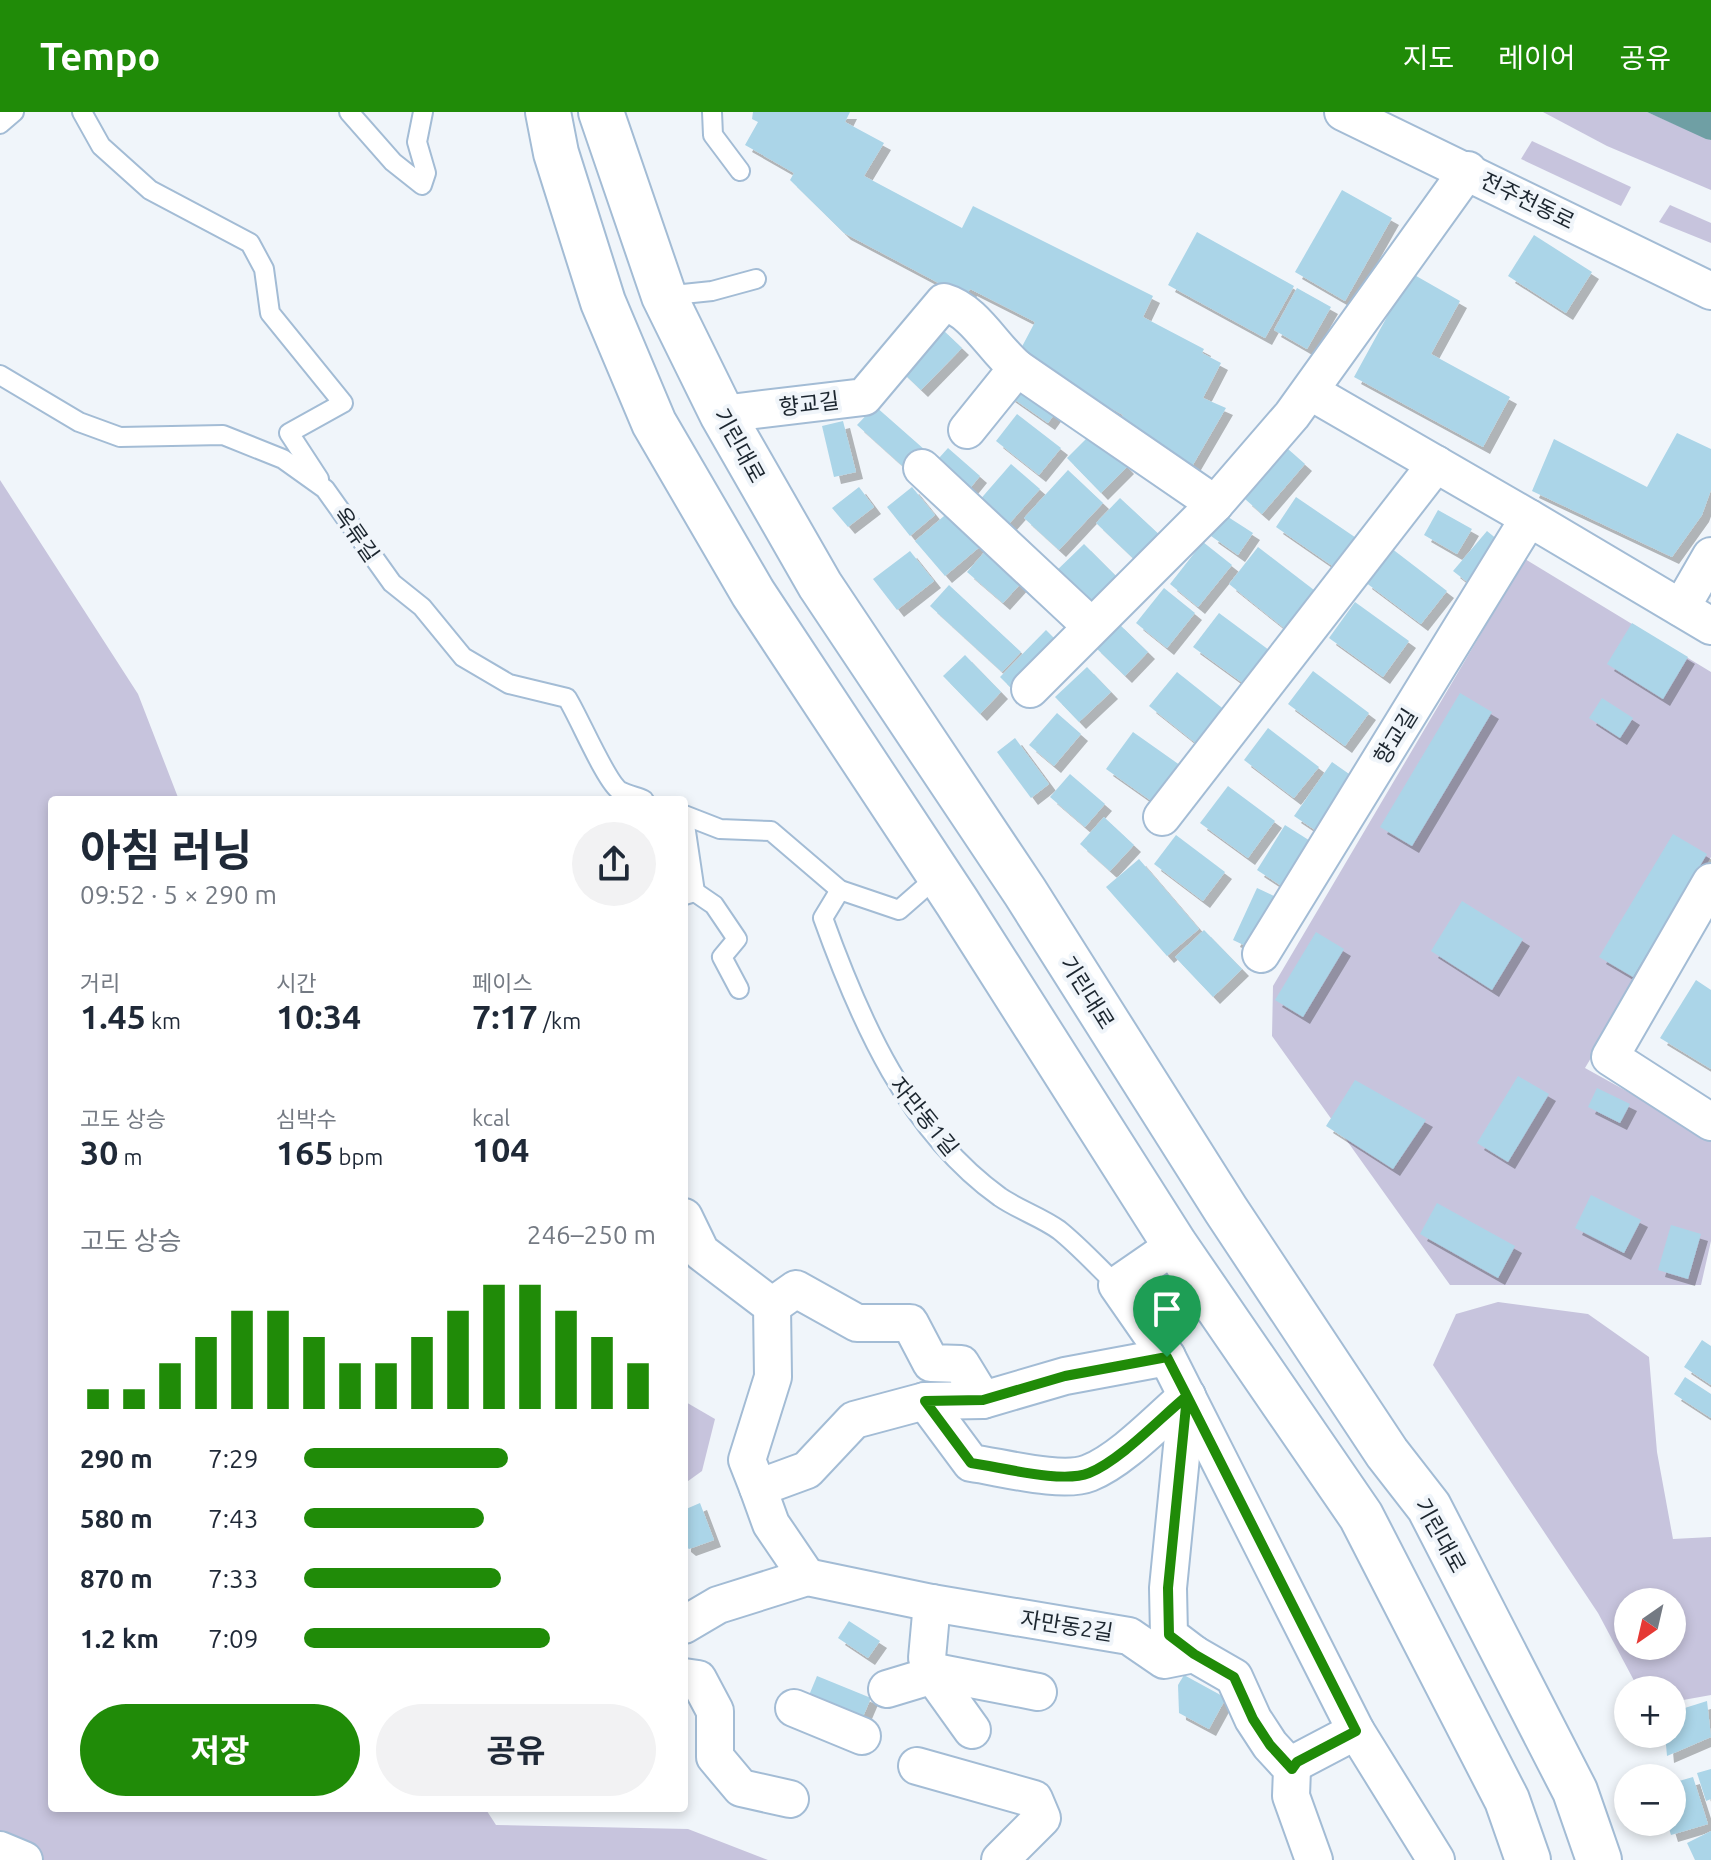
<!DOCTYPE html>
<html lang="ko">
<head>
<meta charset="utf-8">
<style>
	:root { --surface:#fff; --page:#f2f2f3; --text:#1f2937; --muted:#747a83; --accent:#208b08 }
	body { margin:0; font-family:Ubuntu,"Noto Sans KR",sans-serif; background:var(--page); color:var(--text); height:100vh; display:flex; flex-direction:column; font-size:30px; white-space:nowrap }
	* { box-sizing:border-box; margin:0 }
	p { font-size:26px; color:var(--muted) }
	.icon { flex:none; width:44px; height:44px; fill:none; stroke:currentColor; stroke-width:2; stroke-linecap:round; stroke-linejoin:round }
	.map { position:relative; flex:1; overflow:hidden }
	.drawer { position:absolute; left:48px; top:684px; width:640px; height:1016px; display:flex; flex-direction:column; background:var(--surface); border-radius:8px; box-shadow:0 4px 12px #0003 }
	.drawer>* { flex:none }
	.needle { width:52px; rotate:214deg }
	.controls { position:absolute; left:1614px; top:1476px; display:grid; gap:16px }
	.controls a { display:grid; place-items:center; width:72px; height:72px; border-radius:50%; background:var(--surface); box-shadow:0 4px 12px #0003; font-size:40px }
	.pin { position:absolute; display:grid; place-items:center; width:68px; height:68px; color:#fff; margin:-82px -34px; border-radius:50% 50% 50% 0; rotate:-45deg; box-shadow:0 0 8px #0007 }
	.pin .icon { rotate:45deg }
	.round { display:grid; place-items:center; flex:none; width:84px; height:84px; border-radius:42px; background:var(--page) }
	.headline { display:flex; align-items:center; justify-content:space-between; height:136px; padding:0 32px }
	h1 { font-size:44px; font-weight:700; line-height:60px }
	.figures { display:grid; grid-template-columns:repeat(3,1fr); gap:12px; height:136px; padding:8px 32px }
	.figures div { display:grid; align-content:center }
	.figures b { font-size:34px; font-weight:700 }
	.figures small { font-size:22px; font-weight:400 }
	.figures p { font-size:22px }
	.chart { height:224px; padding:16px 32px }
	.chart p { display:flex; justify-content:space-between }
	.chart svg { width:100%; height:144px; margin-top:8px; stroke:var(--accent); stroke-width:6 }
	.primary-button { display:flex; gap:16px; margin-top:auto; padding:16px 32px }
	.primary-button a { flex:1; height:92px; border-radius:48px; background:var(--accent); color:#fff; font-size:32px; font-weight:700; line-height:92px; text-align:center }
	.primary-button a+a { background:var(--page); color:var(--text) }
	ul { padding:0 32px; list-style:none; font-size:26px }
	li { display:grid; grid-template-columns:128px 96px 1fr; align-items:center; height:60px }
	li i { height:20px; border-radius:10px; background:var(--accent) }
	header { display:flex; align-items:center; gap:48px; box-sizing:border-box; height:112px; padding:0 40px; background:var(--accent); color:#fff }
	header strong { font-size:38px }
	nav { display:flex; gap:44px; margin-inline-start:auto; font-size:28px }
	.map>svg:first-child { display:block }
	.green { fill:#c7c4dd; fill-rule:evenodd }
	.water { fill:#6f9fa4 }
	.building { fill:#abd5e8; filter:url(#shadow) }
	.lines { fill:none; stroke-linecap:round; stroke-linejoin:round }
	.service-casing { stroke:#a3bcd5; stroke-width:22 }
	.minor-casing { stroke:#a3bcd5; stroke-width:40 }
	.tertiary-casing { stroke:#a3bcd5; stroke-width:48 }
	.service { stroke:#fff; stroke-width:18 }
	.minor { stroke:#fff; stroke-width:36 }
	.tertiary { stroke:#fff; stroke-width:44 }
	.route-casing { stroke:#fff; stroke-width:16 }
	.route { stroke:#208b08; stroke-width:10 }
	.labels { text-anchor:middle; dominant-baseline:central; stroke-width:8; stroke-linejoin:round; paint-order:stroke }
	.street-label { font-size:22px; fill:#1c262f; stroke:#f0f5fa }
</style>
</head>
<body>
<header>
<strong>Tempo</strong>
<nav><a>지도</a><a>레이어</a><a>공유</a></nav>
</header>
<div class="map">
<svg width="1711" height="1748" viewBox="0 0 1711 1748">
	<defs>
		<filter id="shadow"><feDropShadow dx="7" dy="7" stdDeviation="0" flood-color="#0004"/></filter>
	</defs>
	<rect width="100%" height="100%" fill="#f0f5fa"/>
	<g class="green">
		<path d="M1543,0H1647L1711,28V78L1607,34Z"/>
		<path d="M1532,29L1631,75L1621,94L1521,47Z"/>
		<path d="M1670,93L1711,111V131L1659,110Z"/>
		<path d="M0,368L138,582L179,688H52V1696H485L496,1713L688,1717L768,1748H0Z"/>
		<path d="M1525,447L1711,560V745L1585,956L1711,1026V1129L1701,1173H1450L1272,924L1273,874Z"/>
		<path d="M1498,1190L1588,1202L1649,1245L1657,1340L1673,1427L1711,1425V1583L1672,1590V1578H1639L1598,1501L1433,1253L1456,1202ZM1628,1490H1672V1534H1628Z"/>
		<path d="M684,1289L715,1307L702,1359L684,1372Z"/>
	</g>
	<path class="water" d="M1647,0H1711V28L1706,27Z"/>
	<g class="building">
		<path d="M753,0H850L845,10L884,31L864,64L962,116L973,94L1153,184L1143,205L1204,237L1202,241L1221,251L1203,286L1226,296L1187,363L1118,313L1123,303L1017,244L1035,210L970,177L965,185L844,121L790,68L794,61L745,33L758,10L752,7Z"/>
		<path d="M1342,78L1392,106L1345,189L1295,160Z"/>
		<path d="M1197,120L1294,174L1265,226L1168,173Z"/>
		<path d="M1534,123L1592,160L1566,201L1508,164Z"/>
		<path d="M1411,161L1460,189L1431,242L1510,285L1483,335L1354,265Z"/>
		<path d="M1297,176L1331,195L1307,237L1274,218Z"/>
		<path d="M941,216L962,236L921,278L900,258Z"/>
		<path d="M1020,265L1061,293L1048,311L1008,283Z"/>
		<path d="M875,294L925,338L907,358L857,313Z"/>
		<path d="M1017,302L1061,336L1039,363L996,329Z"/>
		<path d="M843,309L856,360L834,365L822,314Z"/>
		<path d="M1093,320L1127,355L1101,381L1067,346Z"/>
		<path d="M1677,321L1711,337V378L1702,403L1672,445L1532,379L1554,327L1647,375Z"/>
		<path d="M948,336L980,364L963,385L930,356Z"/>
		<path d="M1288,337L1305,352L1262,402L1245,387Z"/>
		<path d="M1011,352L1040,377L1000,422L971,398Z"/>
		<path d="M1068,358L1103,391L1059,438L1024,406Z"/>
		<path d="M859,375L874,395L848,415L832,396Z"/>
		<path d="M912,375L935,403L910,424L887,395Z"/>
		<path d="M1296,385L1365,432L1344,462L1276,415Z"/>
		<path d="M1120,386L1163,426L1138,451L1096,411Z"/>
		<path d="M951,398L982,433L945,464L915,429Z"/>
		<path d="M1438,398L1472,417L1457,442L1424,423Z"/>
		<path d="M1225,403L1253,421L1238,443L1211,424Z"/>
		<path d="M1487,419L1504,433L1471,473L1453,459Z"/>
		<path d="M1203,430L1232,453L1198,495L1170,472Z"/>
		<path d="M1084,432L1123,471L1090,504L1051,464Z"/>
		<path d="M1258,435L1314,478L1284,516L1229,472Z"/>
		<path d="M1391,436L1447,479L1421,512L1365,470Z"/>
		<path d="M987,437L1023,469L1003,491L967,460Z"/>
		<path d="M910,439L934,469L897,498L873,467Z"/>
		<path d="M949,473L1021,540L1002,560L930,494Z"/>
		<path d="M1164,476L1195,501L1167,536L1136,511Z"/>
		<path d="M1355,490L1409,529L1383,565L1329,526Z"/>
		<path d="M1219,501L1273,541L1248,575L1193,535Z"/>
		<path d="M1117,510L1148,540L1125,564L1094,534Z"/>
		<path d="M1632,511L1688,545L1663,587L1607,552Z"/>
		<path d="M1046,518L1059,531L1012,577L1000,565Z"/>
		<path d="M965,543L1001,580L980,602L943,564Z"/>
		<path d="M1087,555L1111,580L1079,610L1055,585Z"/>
		<path d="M1313,559L1369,601L1345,634L1288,592Z"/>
		<path d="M1177,560L1226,599L1198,633L1149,594Z"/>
		<path d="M1460,581L1492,600L1412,734L1380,715Z"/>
		<path d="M1602,586L1633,606L1620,626L1589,606Z"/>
		<path d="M1057,601L1081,622L1054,654L1029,633Z"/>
		<path d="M1268,616L1319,655L1294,686L1244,648Z"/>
		<path d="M1133,620L1184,656L1157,693L1106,657Z"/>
		<path d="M1015,626L1049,672L1031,686L997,640Z"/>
		<path d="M1332,650L1352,664L1315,718L1294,704Z"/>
		<path d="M1070,662L1105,692L1085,715L1050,685Z"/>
		<path d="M1228,674L1275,709L1248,746L1200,711Z"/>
		<path d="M1104,705L1134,733L1110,759L1080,732Z"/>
		<path d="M1285,713L1315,732L1286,777L1257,758Z"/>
		<path d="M1673,722L1707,742L1633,865L1599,845Z"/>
		<path d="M1176,723L1225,760L1203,789L1154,752Z"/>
		<path d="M1139,747L1199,817L1167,844L1106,775Z"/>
		<path d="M1257,776L1276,785L1252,837L1233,828Z"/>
		<path d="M1462,789L1523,827L1492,878L1431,839Z"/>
		<path d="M1204,818L1242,857L1213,885L1175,845Z"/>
		<path d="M1316,820L1344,837L1303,905L1275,888Z"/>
		<path d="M1696,868L1711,878V957L1660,926Z"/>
		<path d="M1518,964L1549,982L1508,1050L1477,1031Z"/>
		<path d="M1355,968L1426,1008L1393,1057L1326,1014Z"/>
		<path d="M1597,976L1630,992L1620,1011L1588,995Z"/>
		<path d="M1591,1083L1641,1108L1624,1141L1575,1116Z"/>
		<path d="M1437,1091L1515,1134L1498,1166L1420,1122Z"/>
		<path d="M1671,1113L1701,1122L1688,1167L1658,1158Z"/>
		<path d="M1702,1228L1711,1234V1273L1684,1255Z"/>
		<path d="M1685,1265L1711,1282V1306L1674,1282Z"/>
		<path d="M684,1391L686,1397L700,1391L714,1428L689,1437L684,1433Z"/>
		<path d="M849,1509L880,1529L868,1546L838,1526Z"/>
		<path d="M1184,1563L1226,1586L1209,1617L1179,1601L1178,1573Z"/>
		<path d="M817,1564L871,1586L859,1614L805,1593Z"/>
		<path d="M1707,1589L1711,1625L1667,1644L1665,1622H1672V1600Z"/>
		<path d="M1711,1657V1687L1706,1689L1697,1661Z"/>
		<path d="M1693,1665L1708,1712L1671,1723L1667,1710H1672V1671Z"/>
		<path d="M1711,1719V1748H1695L1687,1731Z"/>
	</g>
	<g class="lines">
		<g class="service-casing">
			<g id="service">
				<path d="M82,0L101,34L150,78L250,131L264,157L270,201L343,291L289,321L319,367"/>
				<path d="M349,0L393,50L422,73L426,61L417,30L423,0"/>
				<path d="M712,0L713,23L740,59"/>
				<path d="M0,12L14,0"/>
				<path d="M664,184L712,179L756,167"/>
				<path d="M0,263L79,310L120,325L223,323L283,347L325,377L392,471L422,495L463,545L509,572L567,586C579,605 606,670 620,679C628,683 637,685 644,688"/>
				<path d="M684,703L720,717L771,719L840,778L899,798L939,763"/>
				<path d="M684,706L695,780L685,783"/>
				<path d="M840,778L823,806C860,909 908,1019 1000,1085C1019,1098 1041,1105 1059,1118C1079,1134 1098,1155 1117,1173"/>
				<path d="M695,780L714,793L737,827L722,845L739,877"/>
			</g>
		</g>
		<g class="minor-casing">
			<g id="minor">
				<path d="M1343,0L1711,179"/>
				<path d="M1311,280L1529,406"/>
				<path d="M722,302L864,285L944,190C975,199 992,235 1017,256L1215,392"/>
				<path d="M967,318L1017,256"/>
				<path d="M922,356L1091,514"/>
				<path d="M1681,496L1711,444"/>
				<path d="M1030,577L1215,392L1292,303L1468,58"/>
				<path d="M1162,705L1436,352"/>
				<path d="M1711,770L1610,945L1711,1010"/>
				<path d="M1261,842L1529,406L1711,514"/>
				<path d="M684,1105L701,1140L772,1194L773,1265L747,1348L758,1376"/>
				<path d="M1175,1133L1117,1173L1167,1245L1356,1619L1436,1748"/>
				<path d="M772,1194L796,1177L857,1211H910L931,1251L961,1252L983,1288"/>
				<path d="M1187,1284L1168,1476L1169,1523L1194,1542L1234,1565L1253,1607L1270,1633L1292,1657L1291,1684L1314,1748"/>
				<path d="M925,1289L971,1351C1001,1355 1062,1372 1089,1361C1122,1348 1160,1307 1187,1284"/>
				<path d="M807,1465L771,1412L758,1376L807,1358L854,1308L925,1289L983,1288L1065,1264L1167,1245"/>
				<path d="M932,1491L927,1546L934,1565L972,1618"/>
				<path d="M684,1513L718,1493L807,1465L932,1491L1129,1524L1164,1548L1194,1542"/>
				<path d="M684,1565L698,1567L715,1599V1645L741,1676L790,1687"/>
				<path d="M887,1577L940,1561L1038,1580"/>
				<path d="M794,1596L862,1624"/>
				<path d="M917,1654L1034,1687L1042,1706L1000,1748"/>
				<path d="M1292,1657L1297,1650L1356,1619"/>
				<path d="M0,1738L24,1748"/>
			</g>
		</g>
		<g class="tertiary-casing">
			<g id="tertiary">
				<path d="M548,0L556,41L603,190L654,311L753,481L957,790L1175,1133L1361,1404L1507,1688L1528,1748"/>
				<path d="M601,0L664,184L722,302L820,473L1025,780L1226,1098L1387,1341L1429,1395L1575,1679L1599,1748"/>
			</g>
		</g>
		<use href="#service" class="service"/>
		<use href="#minor" class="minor"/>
		<use href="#tertiary" class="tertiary"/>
	</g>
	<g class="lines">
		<g class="route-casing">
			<path id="route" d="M1167,1245L1065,1264L983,1288L925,1289L971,1351C1001,1355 1062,1372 1089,1361C1121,1348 1160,1306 1187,1284L1168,1476L1169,1523L1194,1542L1234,1565L1253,1607L1270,1633L1292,1657L1297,1650L1356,1619L1187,1284L1167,1245"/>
		</g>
		<use href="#route" class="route"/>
	</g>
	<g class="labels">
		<g class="street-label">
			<text transform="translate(1528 88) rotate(26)">전주천동로</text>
			<text transform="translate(809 291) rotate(-7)">향교길</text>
			<text transform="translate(740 333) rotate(61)">기린대로</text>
			<text transform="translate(357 422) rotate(55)">옥류길</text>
			<text transform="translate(1395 624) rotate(-58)">향교길</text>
			<text transform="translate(1088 880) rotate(58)">기린대로</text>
			<text transform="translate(925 1004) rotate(51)">자만동1길</text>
			<text transform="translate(1441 1423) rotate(61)">기린대로</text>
			<text transform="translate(1067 1513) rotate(9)">자만동2길</text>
		</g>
	</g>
</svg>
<div class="controls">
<a><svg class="needle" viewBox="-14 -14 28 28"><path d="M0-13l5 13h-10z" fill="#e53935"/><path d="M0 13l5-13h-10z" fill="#747a83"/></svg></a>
<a>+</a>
<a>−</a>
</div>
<div class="pin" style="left:1167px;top:1245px;background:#1e9e55"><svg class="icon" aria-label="arrive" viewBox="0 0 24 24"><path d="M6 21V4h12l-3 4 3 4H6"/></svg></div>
<section class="drawer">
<div class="headline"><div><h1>아침 러닝</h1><p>09:52 · 5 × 290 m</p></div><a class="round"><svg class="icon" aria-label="share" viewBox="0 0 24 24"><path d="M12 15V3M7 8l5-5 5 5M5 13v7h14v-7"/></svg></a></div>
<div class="figures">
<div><p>거리</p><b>1.45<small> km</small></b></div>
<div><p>시간</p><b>10:34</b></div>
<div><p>페이스</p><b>7:17<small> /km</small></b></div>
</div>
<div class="figures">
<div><p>고도 상승</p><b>30<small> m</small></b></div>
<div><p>심박수</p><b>165<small> bpm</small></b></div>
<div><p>kcal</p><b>104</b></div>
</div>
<div class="chart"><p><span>고도 상승</span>246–250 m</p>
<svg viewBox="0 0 160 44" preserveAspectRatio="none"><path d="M5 44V38M15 44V38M25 44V30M35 44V22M45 44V14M55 44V14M65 44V22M75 44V30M85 44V30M95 44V22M105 44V14M115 44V6M125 44V6M135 44V14M145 44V22M155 44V30"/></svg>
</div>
<ul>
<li><b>290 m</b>7:29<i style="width:58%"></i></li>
<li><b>580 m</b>7:43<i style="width:51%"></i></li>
<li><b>870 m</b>7:33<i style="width:56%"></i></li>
<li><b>1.2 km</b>7:09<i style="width:70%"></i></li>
</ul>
<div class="primary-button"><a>저장</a><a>공유</a></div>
</section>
</div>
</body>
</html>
